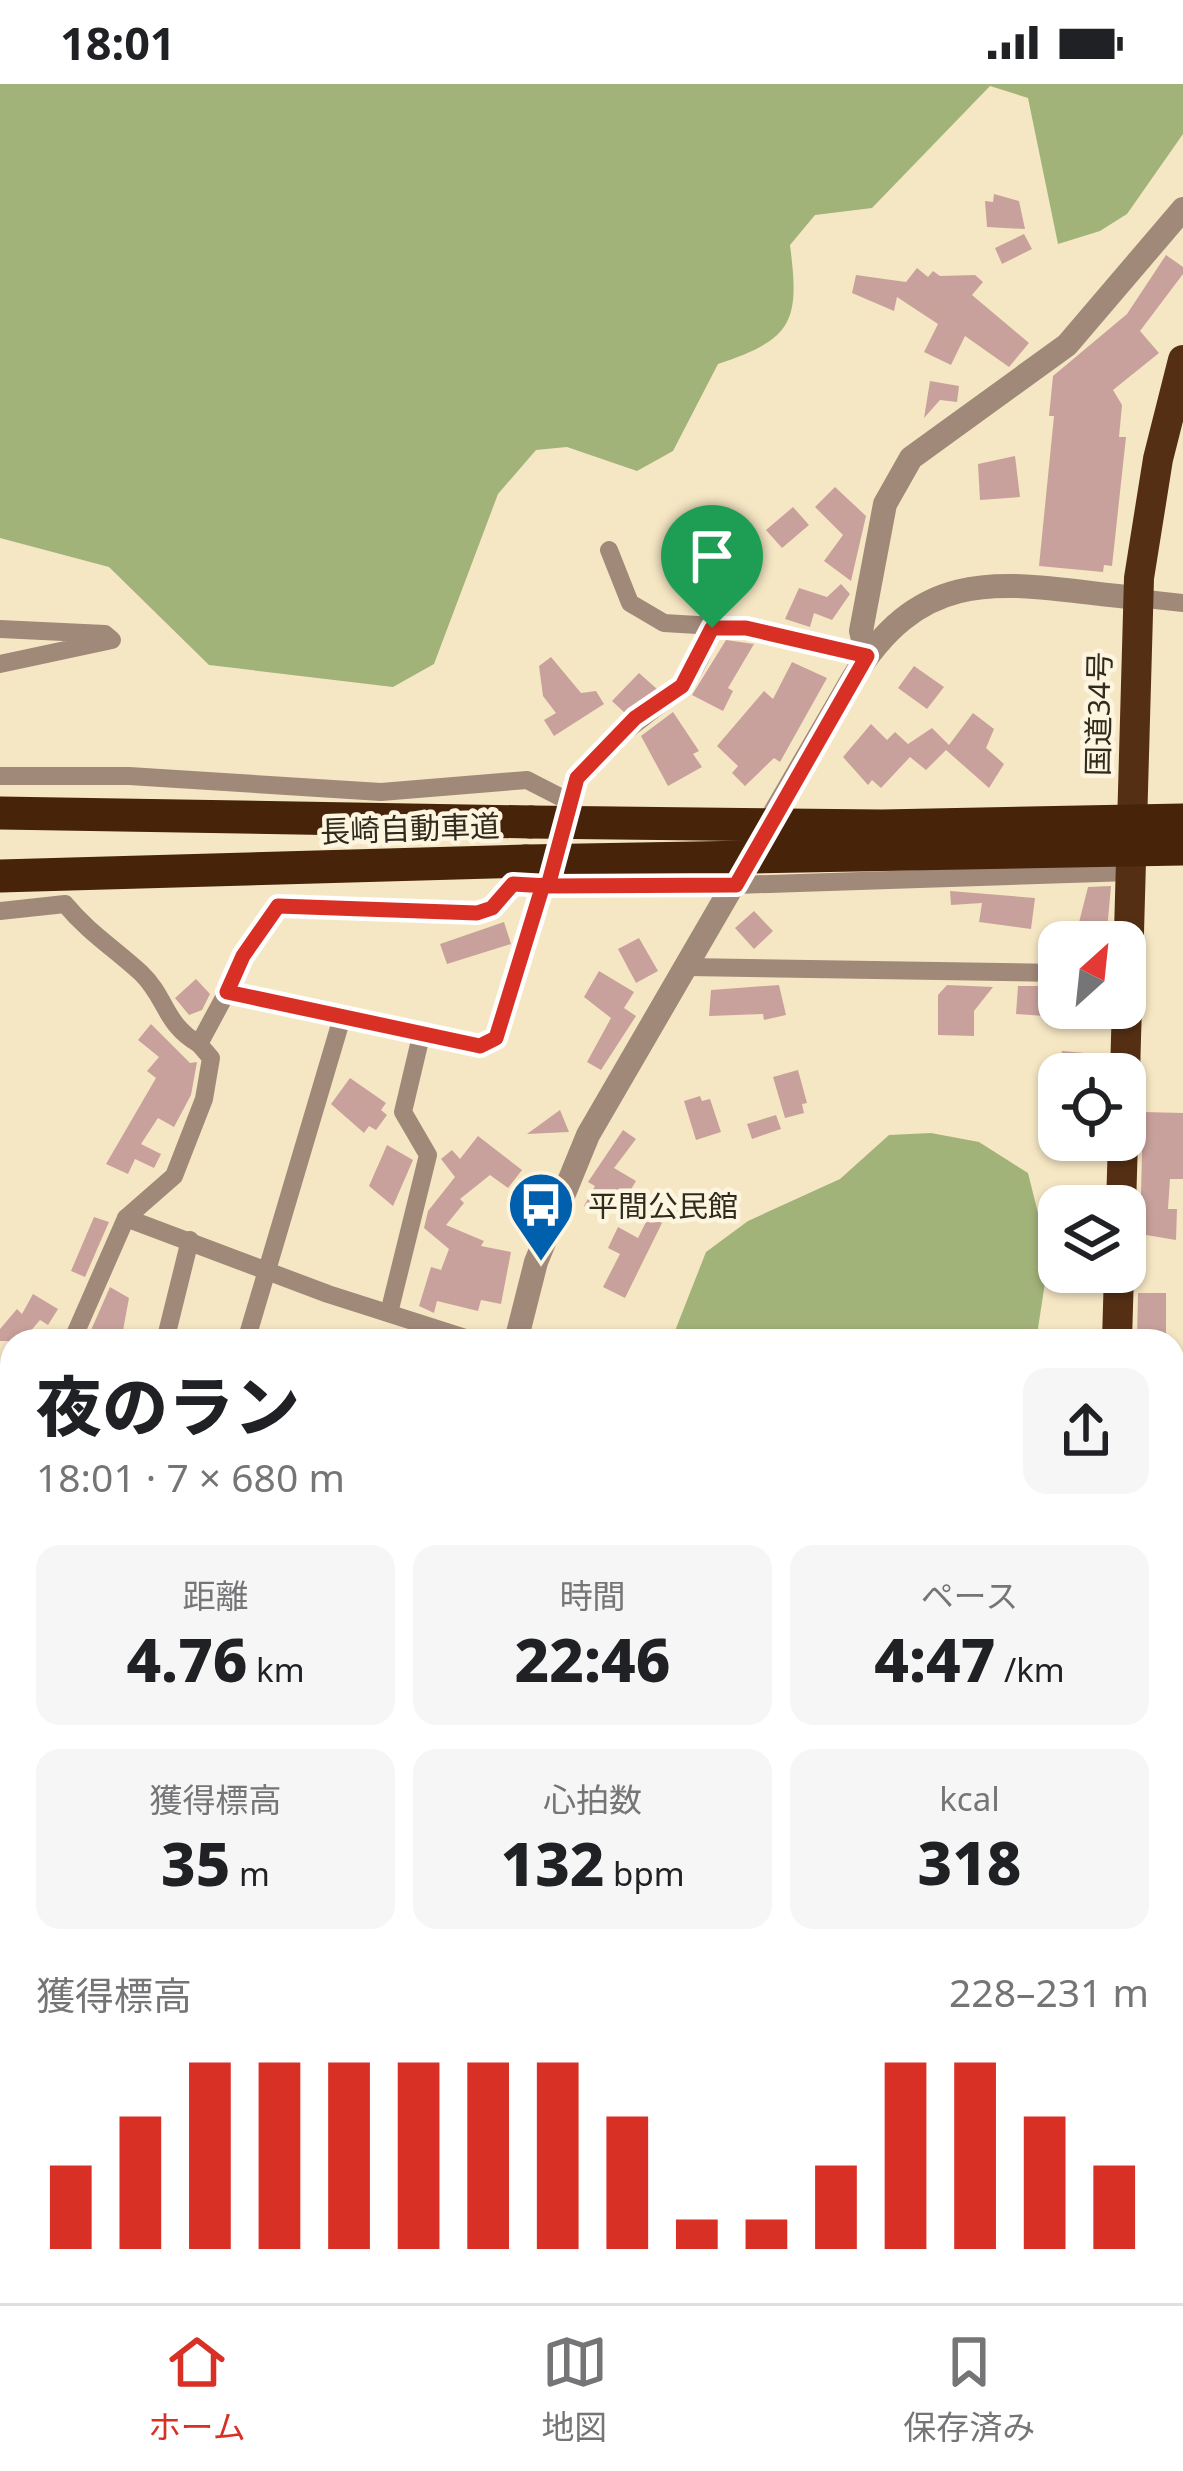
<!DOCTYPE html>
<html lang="ja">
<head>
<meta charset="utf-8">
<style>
	:root { --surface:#fff; --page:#f6f6f6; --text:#202124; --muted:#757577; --line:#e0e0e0; --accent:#d93025 }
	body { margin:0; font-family:"Noto Sans","Noto Sans JP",sans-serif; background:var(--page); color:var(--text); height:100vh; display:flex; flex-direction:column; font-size:45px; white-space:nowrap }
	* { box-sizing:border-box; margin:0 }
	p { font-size:39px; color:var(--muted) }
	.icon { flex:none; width:66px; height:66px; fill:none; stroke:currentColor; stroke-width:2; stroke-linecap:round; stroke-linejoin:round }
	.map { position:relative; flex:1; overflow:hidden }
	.sheet { position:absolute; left:0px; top:1245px; width:1185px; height:975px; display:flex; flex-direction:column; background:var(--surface); border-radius:36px 36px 0 0; box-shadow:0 3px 9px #0004 }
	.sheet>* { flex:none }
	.needle { width:78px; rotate:27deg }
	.tools { position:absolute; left:1038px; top:837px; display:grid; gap:24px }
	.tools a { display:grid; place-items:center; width:108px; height:108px; border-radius:24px; background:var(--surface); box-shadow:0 3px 9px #0004; font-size:60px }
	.pin { position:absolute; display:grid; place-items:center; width:102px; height:102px; color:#fff; margin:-123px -51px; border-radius:50% 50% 50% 0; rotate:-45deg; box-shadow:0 0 12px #0007 }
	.pin .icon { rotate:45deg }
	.round { display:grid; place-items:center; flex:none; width:126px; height:126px; border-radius:24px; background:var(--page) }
	.head { display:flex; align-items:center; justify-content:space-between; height:204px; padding:0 36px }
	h1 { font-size:66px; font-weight:800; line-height:90px }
	.figures { display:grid; grid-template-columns:repeat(3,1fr); gap:18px; height:204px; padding:12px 36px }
	.figures div { display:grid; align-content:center; border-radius:24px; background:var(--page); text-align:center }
	.figures b { font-size:60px; font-weight:800 }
	.figures small { font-size:33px; font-weight:400 }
	.figures p { font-size:33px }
	.chart { height:336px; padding:24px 36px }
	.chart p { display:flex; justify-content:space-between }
	.chart svg { width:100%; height:216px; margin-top:12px; stroke:var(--accent); stroke-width:6 }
	.status { display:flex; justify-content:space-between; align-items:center; height:84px; padding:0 60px; background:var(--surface); direction:ltr }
	.status svg { height:33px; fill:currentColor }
	.tabs { display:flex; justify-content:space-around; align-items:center; height:168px; border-top:3px solid var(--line); background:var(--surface); font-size:33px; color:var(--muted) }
	.tabs a { display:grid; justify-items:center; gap:6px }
	.tabs .selected { color:var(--accent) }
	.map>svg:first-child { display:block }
	.forest { fill:#a2b379 }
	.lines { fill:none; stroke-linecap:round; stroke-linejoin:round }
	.river { stroke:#8bc7ec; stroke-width:30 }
	.building { fill:#c9a19c }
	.minor { stroke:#a1897a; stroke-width:18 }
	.tertiary { stroke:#a1897a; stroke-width:24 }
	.trunk { stroke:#542f14; stroke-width:30 }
	.motorway { stroke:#462309; stroke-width:33 }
	.motorway-bridge { stroke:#462309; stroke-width:33 }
	.route-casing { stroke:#fff; stroke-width:24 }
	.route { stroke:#d93025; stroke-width:15 }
	.labels { text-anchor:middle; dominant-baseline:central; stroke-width:9; stroke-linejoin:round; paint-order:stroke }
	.street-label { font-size:30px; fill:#302b1d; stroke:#fef5e0 }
	.poi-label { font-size:30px; fill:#302b1d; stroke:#fef5e0; text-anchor:start }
</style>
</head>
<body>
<div class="status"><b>18:01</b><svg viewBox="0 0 49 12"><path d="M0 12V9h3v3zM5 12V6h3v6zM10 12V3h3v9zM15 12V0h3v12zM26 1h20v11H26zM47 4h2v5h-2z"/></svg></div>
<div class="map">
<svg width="1183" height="2219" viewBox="0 0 1183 2219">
	<rect width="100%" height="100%" fill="#f6e7c4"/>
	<g class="forest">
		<path d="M0,0H1183V50L1127,130L1100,147L1058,160L1028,14L990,2L872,124L815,131L790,161C800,238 793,255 718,280L673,367L637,387L567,363L536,366L498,410L434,580L393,603L209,581L109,483L0,454Z"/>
		<path d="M931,1049L979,1058L1028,1089L1049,1173L1036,1257H671L706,1168L748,1137L840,1095L889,1051Z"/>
	</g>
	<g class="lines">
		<g class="river">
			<path d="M0,1967L12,1979"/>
			<path d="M332,2208L350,2219"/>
		</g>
	</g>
	<g class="building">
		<path d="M994,110L1019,117L1025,145L987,143L985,117L993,118Z"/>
		<path d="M1024,150L1032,165L1002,180L995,164Z"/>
		<path d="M1166,171L1183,183V190L1140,247L1159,269L1113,306L1122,321L1119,353H1126L1112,482L1104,481L1103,488L1039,482L1054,332H1049L1053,292L1127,230Z"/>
		<path d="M917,184L928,193L933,187L940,192L975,191L983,198L972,211L1029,259L1009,283L965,252L951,281L924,268L938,240L897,213L894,227L852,209L856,191L906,198Z"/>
		<path d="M930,297L959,302L957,318L940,316L924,334Z"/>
		<path d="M1015,372L1020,413L980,416L978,380Z"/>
		<path d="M835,403L866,432L851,497L824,477L843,451L815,423Z"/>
		<path d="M793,423L809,441L782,464L766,446Z"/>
		<path d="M721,460L726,495L704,498L700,477Z"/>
		<path d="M841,500L850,510L832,536L814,529L810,543L785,535L799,504L827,513Z"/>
		<path d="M726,556L754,560L728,604L733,607L723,627L692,611Z"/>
		<path d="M551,573L581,609L596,607L604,620L554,652L544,636L556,629L543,612L539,582Z"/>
		<path d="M792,578L827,594L780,678L774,674L745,702L732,689L738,682L717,662L764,607L773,615Z"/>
		<path d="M914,582L944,603L927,625L898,604Z"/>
		<path d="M639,589L657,605L626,630L612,617Z"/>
		<path d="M673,628L699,667L693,670L702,683L668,702L641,652Z"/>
		<path d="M973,629L994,645L986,664L1004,680L989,704L946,666L926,686L910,673L881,704L872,696L868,701L843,673L871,640L887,656L895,648L908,660L932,644L949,661Z"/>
		<path d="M1111,802L1106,858H1074L1088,803Z"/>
		<path d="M950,807L1035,814L1031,845L979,838L982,819L951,821Z"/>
		<path d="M754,827L773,847L754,865L735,844Z"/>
		<path d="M504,838L511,860L447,880L440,860Z"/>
		<path d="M639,854L658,887L636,899L618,865Z"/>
		<path d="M599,887L634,908L624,924L636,932L601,986L587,978L611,934L584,913Z"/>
		<path d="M196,895L210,910L202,926L189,931L175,914Z"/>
		<path d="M779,901L786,931L764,936L763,930L709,932L711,906Z"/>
		<path d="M947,901L993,903L974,927V952L938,951V911Z"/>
		<path d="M1018,902H1059V933L1016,930Z"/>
		<path d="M151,940L190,979L197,978L191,1011L174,1043L158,1034L141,1060L161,1070L154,1084L135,1075L128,1090L106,1080L156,994L147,987L159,973L138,956Z"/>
		<path d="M1062,967L1096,970L1095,984L1075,983L1073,990H1060Z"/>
		<path d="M798,986L807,1019L802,1020L804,1029L785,1034L773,993Z"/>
		<path d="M350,994L386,1019L381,1026L387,1031L376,1046L369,1042L364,1049L331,1020Z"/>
		<path d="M700,1012L702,1017L710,1015L721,1048L696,1056L684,1017Z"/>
		<path d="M560,1026L569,1048L527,1050Z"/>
		<path d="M1143,1028L1183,1029V1095H1170L1168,1125H1177L1176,1156L1140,1150Z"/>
		<path d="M776,1031L781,1045L752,1055L747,1040Z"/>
		<path d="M623,1046L636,1055L614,1084L636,1097L620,1124L603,1114L596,1128L584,1122L595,1102L588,1098Z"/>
		<path d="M478,1052L522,1086L508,1104L490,1091L460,1115L464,1119L446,1141L484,1157L481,1162L511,1168L501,1220L481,1216L478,1227L437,1217L434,1229L419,1222L431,1183L441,1186L449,1165L424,1144L428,1127L455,1093L441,1075L452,1066L460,1075Z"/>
		<path d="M387,1061L413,1076L393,1122L369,1102Z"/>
		<path d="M649,1132L662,1139L625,1214L603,1203L620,1170L608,1164L618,1143L638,1154Z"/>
		<path d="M94,1133L109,1138L85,1193L71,1187Z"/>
		<path d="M110,1203L129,1214L121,1257L88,1253Z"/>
		<path d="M1138,1209H1166V1257H1137Z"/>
		<path d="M33,1210L58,1225L48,1241L40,1236L22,1257H0V1245L17,1225L22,1230Z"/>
	</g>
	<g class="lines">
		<g class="minor">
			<path d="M609,466L630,519L664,539L747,544L867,572"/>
			<path d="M1137,514L1183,519"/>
			<path d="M0,545L105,550L112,556L0,580"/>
			<path d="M0,692H129L381,708L527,696L568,717L554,779"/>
			<path d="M568,717C589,663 641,640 681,603C696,588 705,564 712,544"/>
			<path d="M0,827L65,820C88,848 115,865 141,889C167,914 164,940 199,960L227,908L480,962L496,954L543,801"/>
			<path d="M687,883L1059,889"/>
			<path d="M227,908L243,872L278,822L477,828L492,824L513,800L736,801L1131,788"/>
			<path d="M126,1134L174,1092L204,1015L211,974L199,960"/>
			<path d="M389,1229L428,1071L403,1028L421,952"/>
			<path d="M72,1257L126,1134L328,1210L475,1257"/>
			<path d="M165,1257L190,1156"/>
			<path d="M246,1257L341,937"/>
			<path d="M0,1371L12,1368"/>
			<path d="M0,1665L12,1627"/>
			<path d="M277,2208L294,2219"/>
			<path d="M418,2208L446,2219"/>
			<path d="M711,2208L720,2219"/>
		</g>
		<g class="tertiary">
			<path d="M867,572L861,547L885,420L911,374L1067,261L1183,125"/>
			<path d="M516,1257L536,1178L588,1051L852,596C927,472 1013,502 1137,514"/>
			<path d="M0,1788L12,1794"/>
			<path d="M1173,1901L1183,1900"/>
			<path d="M590,2219L591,2208"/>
		</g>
		<g class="trunk">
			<path d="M1125,990L1139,494L1158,375L1183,276"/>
			<path d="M1121,1122L1123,1056"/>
			<path d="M1117,1257L1119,1188"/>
			<path d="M1094,2219L1095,2208"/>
		</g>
		<g class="motorway">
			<path d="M0,729L531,738"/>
			<path d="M0,792L526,777"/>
		</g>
		<g class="motorway-bridge">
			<path d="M531,738L882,742L1183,736"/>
			<path d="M526,777L1183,765"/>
		</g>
	</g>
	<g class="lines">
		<g class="route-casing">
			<path id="route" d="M712,544L682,602L635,634L577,694L548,802L513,800L492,824L477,829L278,822L243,872L227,908L480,962L496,954L543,801L548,802L736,801L867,572L746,544H712"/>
		</g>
		<use href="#route" class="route"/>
	</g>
	<defs>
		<g id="bus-pin" transform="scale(3.45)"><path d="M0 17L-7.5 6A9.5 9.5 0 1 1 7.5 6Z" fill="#0060ad" stroke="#fef5e0"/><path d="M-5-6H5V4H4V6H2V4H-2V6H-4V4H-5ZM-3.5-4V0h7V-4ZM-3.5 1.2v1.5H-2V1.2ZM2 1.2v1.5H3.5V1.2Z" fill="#fff"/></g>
	</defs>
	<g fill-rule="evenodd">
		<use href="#bus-pin" x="541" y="1121"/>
	</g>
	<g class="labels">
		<g class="street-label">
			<text transform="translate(1098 630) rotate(-89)">国道34号</text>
			<text transform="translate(410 744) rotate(-2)">長崎自動車道</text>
		</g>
		<g class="poi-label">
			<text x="588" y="1121">平間公民館</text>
		</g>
	</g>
</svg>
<div class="tools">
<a><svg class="needle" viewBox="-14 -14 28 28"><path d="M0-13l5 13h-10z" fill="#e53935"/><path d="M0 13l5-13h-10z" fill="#757577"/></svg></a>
<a><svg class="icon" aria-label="locate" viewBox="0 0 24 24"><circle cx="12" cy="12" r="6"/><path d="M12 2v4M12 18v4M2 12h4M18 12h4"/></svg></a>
<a><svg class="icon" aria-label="layers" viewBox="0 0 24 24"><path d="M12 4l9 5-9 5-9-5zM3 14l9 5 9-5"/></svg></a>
</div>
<div class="pin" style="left:712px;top:544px;background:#1e9e55"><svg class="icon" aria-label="arrive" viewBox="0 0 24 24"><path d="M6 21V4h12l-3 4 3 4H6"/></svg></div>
<section class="sheet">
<div class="head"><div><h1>夜のラン</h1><p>18:01 · 7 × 680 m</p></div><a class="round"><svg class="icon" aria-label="share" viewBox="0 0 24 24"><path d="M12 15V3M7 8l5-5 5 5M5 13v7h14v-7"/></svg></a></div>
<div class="figures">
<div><p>距離</p><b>4.76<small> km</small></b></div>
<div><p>時間</p><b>22:46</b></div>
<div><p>ペース</p><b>4:47<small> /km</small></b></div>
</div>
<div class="figures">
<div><p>獲得標高</p><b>35<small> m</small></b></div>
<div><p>心拍数</p><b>132<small> bpm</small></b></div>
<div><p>kcal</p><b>318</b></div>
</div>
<div class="chart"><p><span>獲得標高</span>228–231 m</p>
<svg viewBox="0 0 160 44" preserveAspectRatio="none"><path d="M5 44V27M15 44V17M25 44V6M35 44V6M45 44V6M55 44V6M65 44V6M75 44V6M85 44V17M95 44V38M105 44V38M115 44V27M125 44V6M135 44V6M145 44V17M155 44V27"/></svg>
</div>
</section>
</div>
<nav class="tabs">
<a class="selected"><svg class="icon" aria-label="home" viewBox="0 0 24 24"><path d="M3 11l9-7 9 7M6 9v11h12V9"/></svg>ホーム</a>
<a><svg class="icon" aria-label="map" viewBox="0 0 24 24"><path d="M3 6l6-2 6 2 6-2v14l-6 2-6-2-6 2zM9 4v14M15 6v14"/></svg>地図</a>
<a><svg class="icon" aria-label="saved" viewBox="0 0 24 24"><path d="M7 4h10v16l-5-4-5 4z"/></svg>保存済み</a>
</nav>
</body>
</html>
